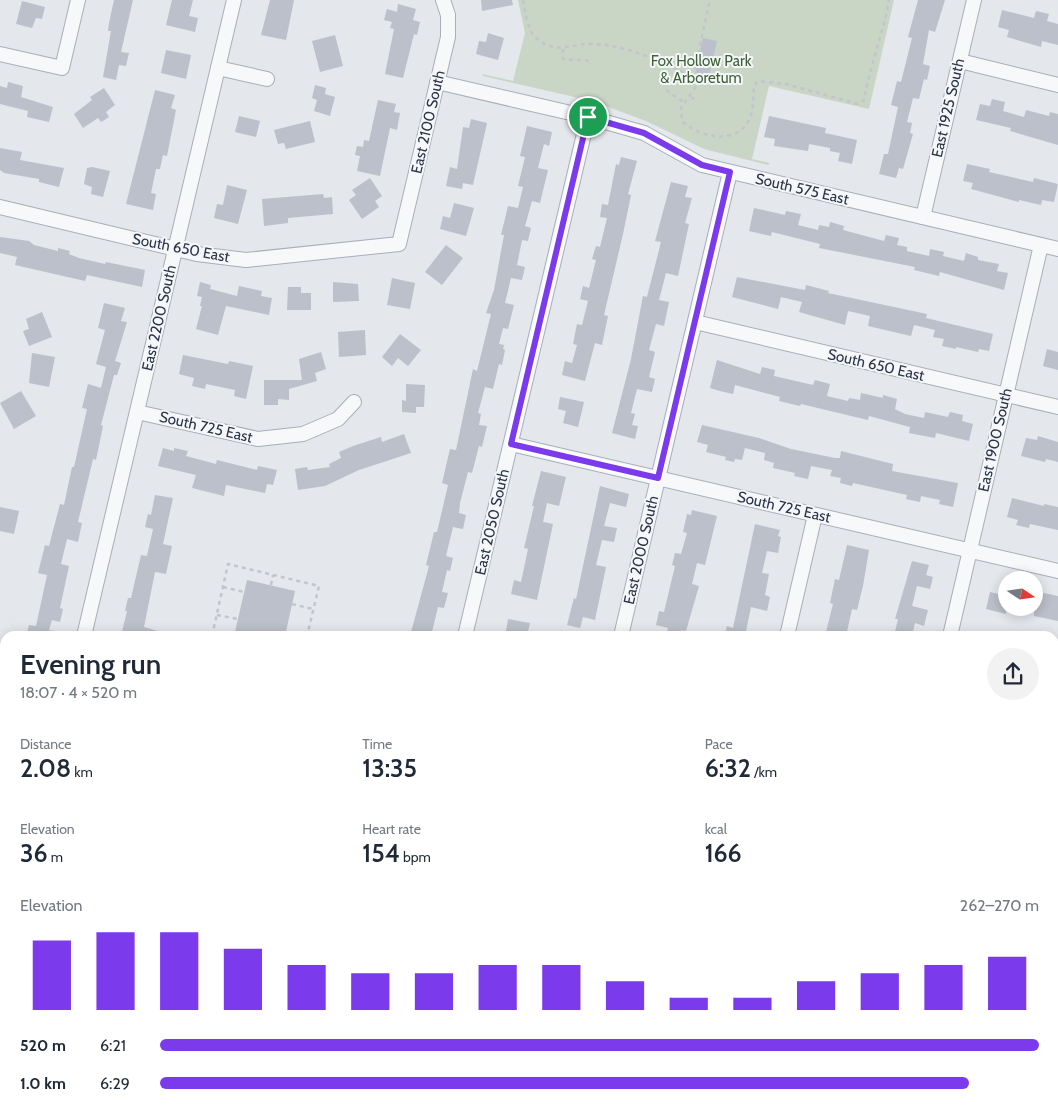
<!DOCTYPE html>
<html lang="en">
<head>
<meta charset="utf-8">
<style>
	:root { --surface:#fff; --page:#f2f2f3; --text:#1f2937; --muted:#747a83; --accent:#7c3aed }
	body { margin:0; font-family:Cabin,sans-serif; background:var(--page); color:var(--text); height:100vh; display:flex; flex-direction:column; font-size:19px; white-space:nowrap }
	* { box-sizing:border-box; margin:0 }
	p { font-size:16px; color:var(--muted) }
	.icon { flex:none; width:28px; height:28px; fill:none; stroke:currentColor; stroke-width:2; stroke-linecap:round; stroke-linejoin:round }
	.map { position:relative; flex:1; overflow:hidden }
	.details { position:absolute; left:0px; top:631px; width:1059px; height:481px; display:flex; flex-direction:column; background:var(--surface); border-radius:15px 15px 0 0; box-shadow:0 2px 12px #0003 }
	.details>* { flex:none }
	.needle { width:32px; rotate:103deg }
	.tools { position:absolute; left:998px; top:571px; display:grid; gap:10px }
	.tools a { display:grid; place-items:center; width:45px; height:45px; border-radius:50%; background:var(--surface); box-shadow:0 2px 12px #0003; font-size:25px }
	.pin { position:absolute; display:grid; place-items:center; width:42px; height:42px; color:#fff; margin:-21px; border:2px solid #fff; border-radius:50%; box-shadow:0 1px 5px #0007 }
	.round { display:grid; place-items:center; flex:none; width:52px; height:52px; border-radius:26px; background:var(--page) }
	.summary { display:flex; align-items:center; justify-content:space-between; height:85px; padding:0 20px }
	h1 { font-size:28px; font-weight:600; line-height:38px }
	.figures { display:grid; grid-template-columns:repeat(3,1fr); gap:8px; height:85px; padding:5px 20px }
	.figures div { display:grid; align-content:center }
	.figures b { font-size:25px; font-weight:600 }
	.figures small { font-size:14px; font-weight:400 }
	.figures p { font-size:14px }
	.chart { height:140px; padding:10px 20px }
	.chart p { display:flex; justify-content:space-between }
	.chart svg { width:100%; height:90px; margin-top:5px; stroke:var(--accent); stroke-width:6 }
	ul { padding:0 20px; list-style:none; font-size:16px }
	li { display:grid; grid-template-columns:80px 60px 1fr; align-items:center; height:38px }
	li i { height:12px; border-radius:6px; background:var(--accent) }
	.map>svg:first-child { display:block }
	.green { fill:#c9d6c5 }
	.building { fill:#bbc0ca }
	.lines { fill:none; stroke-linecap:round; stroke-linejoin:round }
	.street-casing { stroke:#a9aeb7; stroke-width:16 }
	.path { stroke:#c2c5cb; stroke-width:2.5; stroke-dasharray:4 4; stroke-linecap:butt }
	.street { stroke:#f7f8fa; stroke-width:14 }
	.route-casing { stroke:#fff; stroke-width:10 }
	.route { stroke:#7c3aed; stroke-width:6 }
	.labels { text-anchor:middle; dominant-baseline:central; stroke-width:4; stroke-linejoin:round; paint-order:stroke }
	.park-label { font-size:15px; fill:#3f6138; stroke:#f4f6f9 }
	.street-label { font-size:15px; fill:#2b3445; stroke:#f4f6f9 }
</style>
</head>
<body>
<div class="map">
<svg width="1058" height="1112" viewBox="0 0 1058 1112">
	<rect width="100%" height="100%" fill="#e4e7ec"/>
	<path class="green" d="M518,0H894L869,109L769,86L752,159L770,163L768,165L704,149L646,121L592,101L483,76L482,74L513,81L525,33Z"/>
	<g class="building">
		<path d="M114,0H133L121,52L129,53L126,66L119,65L116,80L103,77L111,31H108L109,23Z"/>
		<path d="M172,0H193L189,16L198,18L195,32L166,25Z"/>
		<path d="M270,0H294L286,40L261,35Z"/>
		<path d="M481,0H512L513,5L482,11Z"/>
		<path d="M918,0H945L935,32L929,30L923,64L930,66L927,80L924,79L919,99L913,98L907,122L912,123L910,133L913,134L903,169L899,168L896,178L879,174L884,154H888L898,107L891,105L897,81L901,82L912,38L908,37Z"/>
		<path d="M22,1L45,7L42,19L36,18L32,28L16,24Z"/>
		<path d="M398,4L416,9L413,20L420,22L417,35L414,34L403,78L385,74L394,29L390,28L392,22L384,20L387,9L397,12Z"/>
		<path d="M1002,10L1034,18L1036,11L1049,14L1047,21L1058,24V45L1042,41L1041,47L1007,37L1009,30L998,27Z"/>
		<path d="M488,33L504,38L498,60L476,54L479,41L486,42Z"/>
		<path d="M335,35L343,66L320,72L312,41Z"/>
		<path d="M703,38L717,41L709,76L695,73Z"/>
		<path d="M166,50L191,55L186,79L161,73Z"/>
		<path d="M8,82L23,86L21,97L53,107L49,122L27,117L28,111L0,104V86L7,88Z"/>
		<path d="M315,85L326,88L325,94L335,97L330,116L314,111L317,100L312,98Z"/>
		<path d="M104,88L115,105L106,112L109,117L101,122L98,118L83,128L74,114L92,100L90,97Z"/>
		<path d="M155,90L175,95L171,108L176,110L167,156L163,155L160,169H156L151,193L156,194L153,210L126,204Z"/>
		<path d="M992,99L1005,102L1003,111L1024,117L1026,110L1049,116L1050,112L1058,114V145L1010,131L1011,128L976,120L980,104L990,106Z"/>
		<path d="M378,100L396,104L394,112L400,113L397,130L390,128L380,176L357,171L360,156L355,155L357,146L363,147L364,140L369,141Z"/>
		<path d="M239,116L260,121L256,137L235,132Z"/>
		<path d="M769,116L826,128L825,133L857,140L852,164L838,161L840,153L830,151V148L809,144L808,151L774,146L775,139L764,137Z"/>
		<path d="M471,119L487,123L473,185L463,183L462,189L446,186L450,167L457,169L463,127L469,128Z"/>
		<path d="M310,121L315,142L286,149L284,143L278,144L274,130Z"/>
		<path d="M527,126L552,132L549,146L544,144L538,168L548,170L540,203L532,201L525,226L531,228L528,241L522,240L517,265L525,267L522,280L511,278L505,303L514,305L508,329L503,328L499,344L504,345L503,349L505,350L502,365L499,364L493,389L485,387L478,413L481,414L479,425L487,426L482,447L479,446L472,473L468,472L460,503L459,513L466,515L463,529L453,527L446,556L453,558L450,571L447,570L442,592L448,593L444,608L438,607L431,636H410L429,566L426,565L434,532H437L448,485L442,483L450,449L456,450L473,369L477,371L491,314L486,313L494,290L504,235H501L508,206L518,208L523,187L518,186L525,157L520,156Z"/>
		<path d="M0,148L22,152L20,160L64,168L59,187L39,182V179L4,173L0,170Z"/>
		<path d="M621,157L637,161L628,194L631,195L623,234L604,315L608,316L602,345L595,343L585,381L562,375L565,361L572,363L577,345L573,344L577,324L582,325L588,301L580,299L583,286L589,288L596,260L592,259L596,246L600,247L607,218L600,217L602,204L608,205L616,164L619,165Z"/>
		<path d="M967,164L990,169L989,172L1033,182L1034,178L1058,184L1054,202L1042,200L1041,205L1019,200V202L971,189L973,183L963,181Z"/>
		<path d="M92,167L110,171L103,197L91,194L92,187L84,184L87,168Z"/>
		<path d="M370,178L382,196L375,201L379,207L362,219L349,200L356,195L352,190Z"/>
		<path d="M671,182L688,186L685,197L692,198L685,223L689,224L678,276L666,273L659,300L669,302L664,326L656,324L649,350L655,352L649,377L655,379L652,392L637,389L631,413L635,414L632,425L638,426L635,439L612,433L631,359L643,296L647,297L661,242L655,241Z"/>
		<path d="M227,185L247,190L238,224L214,218L217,204L223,205Z"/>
		<path d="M323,194L324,198L332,197L333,214L288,218V223L264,226L262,199Z"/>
		<path d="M454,203L474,208L466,236L440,229L443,216L450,218Z"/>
		<path d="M754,208L785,215L786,211L801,214L798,225L818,230L819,225L829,227L830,222L844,226L843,230L884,241L886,235L899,238L897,245L907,247V251L929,256L930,249L944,252L943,256L964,261L966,253L978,257V260L999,264L997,271L1008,273L1004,290L940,272L939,276L914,270L915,267L819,248L820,244L772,232L771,236L749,231Z"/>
		<path d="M0,237L29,241L34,245L58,251V248L70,251L69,254L79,258L105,264L106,262L145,270L142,287L87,275L85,281L15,265L17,257L0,253Z"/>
		<path d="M446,245L463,258L442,285L425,272Z"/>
		<path d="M737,277L805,290L806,285L829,291L828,293L927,314L926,318L993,334L989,351L979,349L978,352L956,347V349L942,346L944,339L933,337L935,330L914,325L911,336L868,326L870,316L848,311L845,325L799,312L802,302L781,297L778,309L732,297Z"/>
		<path d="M392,278L415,283L410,309L387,305Z"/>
		<path d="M200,282L211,285L210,289L237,296L239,286L262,291L261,296L272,298L269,315L226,306L218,335L196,329L202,306H200L202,297L197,296Z"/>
		<path d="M333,282L358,284L359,301L333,302Z"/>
		<path d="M288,287H301V293H311V310H287Z"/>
		<path d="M104,303L125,308L121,321L127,322L115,361L121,363L117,375H114L101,425L103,426L96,460L93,459L78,522L82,523L78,542L67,539L61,564L69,566L60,608L63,609L60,622L52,620L49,630L61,633L60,636H26L29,625L36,626L47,575L38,573L45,545L49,546L60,504L64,505L72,467H74L87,409L82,408L88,384L101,388L106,367L96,364L105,330L98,328Z"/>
		<path d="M42,312L52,337L29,346L23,331L29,329L26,319Z"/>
		<path d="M365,330L366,355L339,357L338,332Z"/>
		<path d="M400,334L421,350L408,366L398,358L392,366L382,357Z"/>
		<path d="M1047,349L1058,352V370L1043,366Z"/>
		<path d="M321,352L326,369L315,373L317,381L289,389V400L278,399V405H264V380H302L299,359Z"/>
		<path d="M32,353L55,357L49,387L29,383Z"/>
		<path d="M183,355L228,364L229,361L253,366L246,399L234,396L235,390L206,384L205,389L192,386L194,378L179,374Z"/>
		<path d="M717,360L760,374L762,367L775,370L774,376L813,385L815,380L830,384L827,396L848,401L849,398L860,400L861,393L883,398V395L897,399L895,409L905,414L924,418L925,412L948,417L950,412L963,415L962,421L973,424L969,441L936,433L935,438L909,433L910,427L869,416L868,420L801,404L800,406L779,401L780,397L735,385L733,394L720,391L710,388Z"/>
		<path d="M406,384L425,385L424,407H416V413L402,412V400L406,401Z"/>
		<path d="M21,391L36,416L14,429L0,403Z"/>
		<path d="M560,397L584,402L578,427L563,423L566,411L558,409Z"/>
		<path d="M702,425L759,438L791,449L835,458H840L841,451L893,464L892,471L958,483L953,507L939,504L940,500L921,496L920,502L906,499L907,495L853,483L852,486L840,483L841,478L830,476L832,470L811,466L808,479L794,476L795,473L773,468L774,463L764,460L765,453L745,448L742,460L735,459L734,462L725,460L726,457L706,452L708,445L697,442Z"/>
		<path d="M404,434L411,453L359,470L325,486L298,490L295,469L307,467L308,470L330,467L329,464L341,458L339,452L353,446L381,437L382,442Z"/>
		<path d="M1038,436L1058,442V462L1046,459L1045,462L1021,456L1026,438L1037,440Z"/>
		<path d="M163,448L174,451V448L188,451L186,456L216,464L217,460L257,470L258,466L277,470L273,485L267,484L265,493L226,485L224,496L192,488L196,475L158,466Z"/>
		<path d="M541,471L566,477L559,506L547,503L543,522L553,524L537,600L511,594L514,580L521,582L528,549L524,548L534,506H532Z"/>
		<path d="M600,486L629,494L626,507L610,503L604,526L617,528L614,542L602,540L596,565L606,567L595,620L583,617L580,628L567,625L574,598L576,599Z"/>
		<path d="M155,495L173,498L163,544L172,546L166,574L155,572L144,627L164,633V636H121L127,611H125L128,598H131L141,555L147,556L153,529L145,527L148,514L151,515Z"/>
		<path d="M1012,498L1044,506V504L1058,507V530L1030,524L1029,528L1016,525L1018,520L1007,517Z"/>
		<path d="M0,507L19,511L14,534L0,531Z"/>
		<path d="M692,510L717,516L705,565L697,563L692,584L699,586L686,631L681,630L680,636H666L668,628L656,625L659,611L664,612L675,566L672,565L675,553L681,554L687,533L683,532L687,514L691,515Z"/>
		<path d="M755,524L780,530L778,536L781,537L778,553L767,551L762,573L769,574L765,595L770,597L767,611L751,607L746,631L753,632V636H724L727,626L733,628Z"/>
		<path d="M847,545L869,550L863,586L857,610L852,609L846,636H825L833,604L830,603L835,579L839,580Z"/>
		<path d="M912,561L929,565L926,575L933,577L930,589L917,586L912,606L928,610L924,626L915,623L912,636H894L898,619H895Z"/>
		<path d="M247,580L295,591L285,636H234Z"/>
		<path d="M1034,591L1058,596V621L1034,616Z"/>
		<path d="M990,592L1006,596V614L986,609Z"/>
		<path d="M508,619L530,623L527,636H509L510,632L506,631Z"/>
	</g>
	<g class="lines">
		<g class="street-casing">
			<g id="street">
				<path d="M0,54L62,68L78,0"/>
				<path d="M960,61L1058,85"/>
				<path d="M218,68L267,79"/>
				<path d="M437,82L588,117L644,133L702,165L1058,249"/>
				<path d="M0,207L197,254L246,260L399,244L448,37V15L443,0"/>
				<path d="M923,217L974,0"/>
				<path d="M695,322L1058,407"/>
				<path d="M137,412L258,439L303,434L338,419L354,402"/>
				<path d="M511,444L1058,571"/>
				<path d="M84,636L234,0"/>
				<path d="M465,636L588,117"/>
				<path d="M621,636L730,172"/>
				<path d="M787,636L815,515"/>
				<path d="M950,636L1041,245"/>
				<path d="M1054,744L1058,742"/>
				<path d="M0,852L5,853"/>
				<path d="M1054,935L1058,933"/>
				<path d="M0,1004L5,982"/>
				<path d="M673,1108L675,1112"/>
				<path d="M849,1108L851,1112"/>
				<path d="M994,1108L995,1112"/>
				<path d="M142,1112L149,1108"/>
				<path d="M612,1112L624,1108"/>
			</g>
		</g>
		<g class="path">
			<path d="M523,0C526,12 527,31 537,39C558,55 571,43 592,44C628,45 661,62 693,77L701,79L681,108L682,121C698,137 736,146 749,120C754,110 753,97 754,86L758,81L786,84L858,104L864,100C870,66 883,34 889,0"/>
			<path d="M563,49V59L591,61"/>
			<path d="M693,77L710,0"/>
			<path d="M666,90L685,103"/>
			<path d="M691,97L696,100"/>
			<path d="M271,585L273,575"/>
			<path d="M223,587L244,592"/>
			<path d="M292,604L313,609"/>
			<path d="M217,615L238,619"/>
			<path d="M212,636L228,564L319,586L307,636"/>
			<path d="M1054,869L1058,867"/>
			<path d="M442,1112L453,1108"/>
		</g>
		<use href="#street" class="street"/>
	</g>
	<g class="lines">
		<g class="route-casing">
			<path id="route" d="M588,117L644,133L702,165L730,172L658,478L511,444Z"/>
		</g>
		<use href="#route" class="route"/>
	</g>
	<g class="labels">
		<g class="park-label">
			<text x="701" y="61">Fox Hollow Park<tspan x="701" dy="17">&amp; Arboretum</tspan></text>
		</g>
		<g class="street-label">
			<text transform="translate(948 108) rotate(-77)">East 1925 South</text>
			<text transform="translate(428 122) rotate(-77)">East 2100 South</text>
			<text transform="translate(802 189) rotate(13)">South 575 East</text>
			<text transform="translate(181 248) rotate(11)">South 650 East</text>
			<text transform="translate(159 318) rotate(-77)">East 2200 South</text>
			<text transform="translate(876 365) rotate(13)">South 650 East</text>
			<text transform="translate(206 427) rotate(13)">South 725 East</text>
			<text transform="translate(995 440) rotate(-77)">East 1900 South</text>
			<text transform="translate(784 507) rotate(13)">South 725 East</text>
			<text transform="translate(492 522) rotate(-77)">East 2050 South</text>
			<text transform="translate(641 550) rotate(-77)">East 2000 South</text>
		</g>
	</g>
</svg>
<div class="tools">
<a><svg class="needle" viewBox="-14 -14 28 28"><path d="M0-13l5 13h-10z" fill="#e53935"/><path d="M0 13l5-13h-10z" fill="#747a83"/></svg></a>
</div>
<div class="pin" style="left:588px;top:117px;background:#1e9e55"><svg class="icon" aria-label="arrive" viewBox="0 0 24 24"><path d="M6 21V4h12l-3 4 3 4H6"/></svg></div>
<section class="details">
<div class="summary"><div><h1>Evening run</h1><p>18:07 · 4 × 520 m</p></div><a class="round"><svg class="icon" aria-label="share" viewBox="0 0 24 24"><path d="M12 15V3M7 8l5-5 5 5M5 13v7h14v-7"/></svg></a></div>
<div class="figures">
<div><p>Distance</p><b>2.08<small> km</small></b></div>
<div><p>Time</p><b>13:35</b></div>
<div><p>Pace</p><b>6:32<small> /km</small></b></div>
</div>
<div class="figures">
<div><p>Elevation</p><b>36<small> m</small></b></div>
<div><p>Heart rate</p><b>154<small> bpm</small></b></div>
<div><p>kcal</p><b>166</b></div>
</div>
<div class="chart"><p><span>Elevation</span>262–270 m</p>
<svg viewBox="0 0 160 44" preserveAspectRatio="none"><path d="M5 44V10M15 44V6M25 44V6M35 44V14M45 44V22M55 44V26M65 44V26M75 44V22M85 44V22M95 44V30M105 44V38M115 44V38M125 44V30M135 44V26M145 44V22M155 44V18"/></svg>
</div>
<ul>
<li><b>520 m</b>6:21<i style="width:100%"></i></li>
<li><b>1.0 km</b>6:29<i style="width:92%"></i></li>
</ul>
</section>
</div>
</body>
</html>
